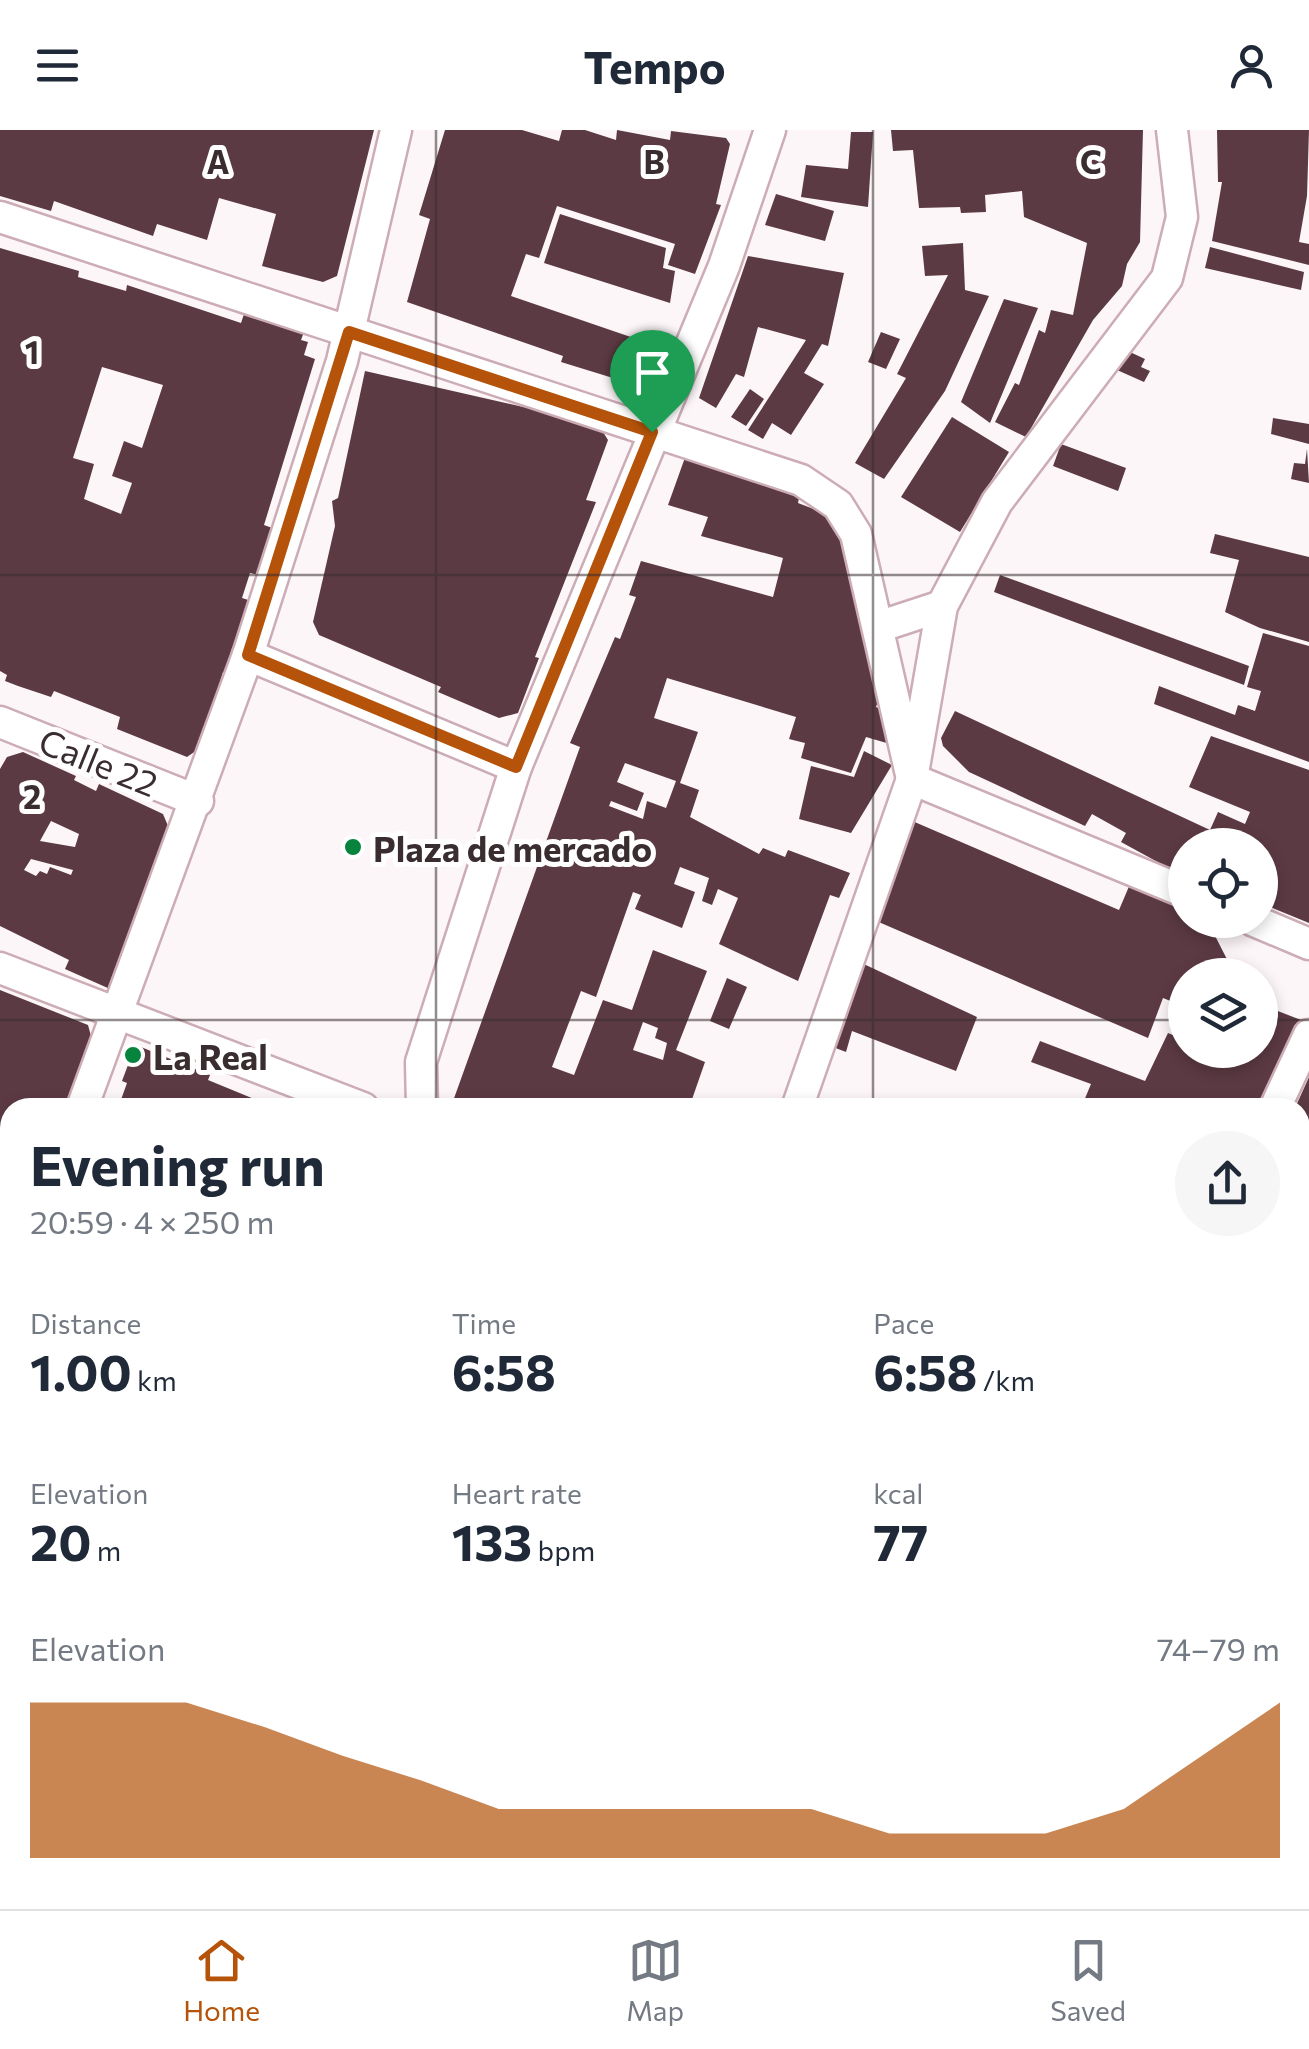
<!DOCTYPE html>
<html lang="en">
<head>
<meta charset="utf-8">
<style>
	:root { --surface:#fff; --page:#f6f6f7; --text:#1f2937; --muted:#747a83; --line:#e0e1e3; --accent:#b45309 }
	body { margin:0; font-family:Commissioner,sans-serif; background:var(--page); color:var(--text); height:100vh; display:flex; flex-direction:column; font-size:38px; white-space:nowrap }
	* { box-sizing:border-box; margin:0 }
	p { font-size:32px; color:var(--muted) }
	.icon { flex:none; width:55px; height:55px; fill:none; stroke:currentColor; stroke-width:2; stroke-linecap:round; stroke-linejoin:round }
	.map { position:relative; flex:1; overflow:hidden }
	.drawer { position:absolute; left:0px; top:968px; width:1310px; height:812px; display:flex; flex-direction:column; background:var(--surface); border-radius:30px 30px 0 0; box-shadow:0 5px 15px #0003 }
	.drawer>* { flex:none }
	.controls { position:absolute; left:1168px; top:698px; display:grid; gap:20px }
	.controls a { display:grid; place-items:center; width:110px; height:110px; border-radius:50%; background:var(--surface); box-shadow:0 5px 15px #0003; font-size:50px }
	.pin { position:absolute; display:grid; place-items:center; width:85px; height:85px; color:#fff; margin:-102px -42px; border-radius:50% 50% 50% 0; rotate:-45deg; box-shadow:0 0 10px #0007 }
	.pin .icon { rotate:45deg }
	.round { display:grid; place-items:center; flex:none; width:105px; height:105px; border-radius:52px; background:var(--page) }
	.head { display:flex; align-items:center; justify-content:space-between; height:170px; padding:0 30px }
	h1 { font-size:55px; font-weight:700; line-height:75px }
	.metrics { display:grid; grid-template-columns:repeat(3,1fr); gap:15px; height:170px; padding:10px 30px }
	.metrics div { display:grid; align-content:center }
	.metrics b { font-size:50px; font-weight:700 }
	.metrics small { font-size:28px; font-weight:400 }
	.metrics p { font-size:28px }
	.chart { height:280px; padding:20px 30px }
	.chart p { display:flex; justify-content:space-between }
	.chart svg { width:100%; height:180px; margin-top:10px; fill:var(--accent); opacity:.7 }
	header { display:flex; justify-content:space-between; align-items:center; height:130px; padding:0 30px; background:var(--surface); font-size:45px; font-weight:700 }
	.dock { display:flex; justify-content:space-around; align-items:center; height:140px; border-top:2px solid var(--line); background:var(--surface); font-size:28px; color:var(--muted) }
	.dock a { display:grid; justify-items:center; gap:5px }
	.dock .selected { color:var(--accent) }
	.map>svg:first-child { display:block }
	.green { fill:#f8dbe3 }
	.building { fill:#5c3a44; fill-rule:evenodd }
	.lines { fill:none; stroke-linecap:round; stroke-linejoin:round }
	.minor-casing { stroke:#ccacb5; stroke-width:35 }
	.minor { stroke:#fff; stroke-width:30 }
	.route-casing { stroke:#fff; stroke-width:20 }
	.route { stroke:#b45309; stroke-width:12 }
	.grid { fill:none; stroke:#392d30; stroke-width:2.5; stroke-opacity:0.55 }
	.poi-dot { fill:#06833c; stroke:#fff; stroke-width:4 }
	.labels { text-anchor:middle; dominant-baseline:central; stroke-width:10; stroke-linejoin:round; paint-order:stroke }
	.street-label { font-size:35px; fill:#392d30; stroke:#fff }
	.poi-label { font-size:35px; font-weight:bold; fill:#392d30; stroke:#fff; text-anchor:start }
	.grid-label { font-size:32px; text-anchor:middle; font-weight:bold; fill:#392d30; stroke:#fff; stroke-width:10; stroke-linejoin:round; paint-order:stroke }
</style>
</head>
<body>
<header><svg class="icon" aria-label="menu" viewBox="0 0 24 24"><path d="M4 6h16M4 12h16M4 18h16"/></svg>Tempo<svg class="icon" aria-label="person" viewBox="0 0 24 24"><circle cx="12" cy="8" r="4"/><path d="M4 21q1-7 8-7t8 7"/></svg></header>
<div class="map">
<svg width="1309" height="1779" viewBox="0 0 1309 1779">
	<rect width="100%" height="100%" fill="#fdf6f8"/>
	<g class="green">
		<path d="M0,1575L10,1580V1649L0,1643Z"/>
		<path d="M10,1664V1770H37L33,1779H0V1698Z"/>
	</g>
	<g class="building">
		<path d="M0,0H374L337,146L323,152L262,136L276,84L219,68L207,110L157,94L153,106L54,71L51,81L0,66Z"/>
		<path d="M445,0H522L559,11L562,0H585L616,10L617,0L670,10L671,1L726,8L730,14L716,74L721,75L695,144L668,135L675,114L557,76L539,128L526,124L511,166L660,217L646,252L639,256L561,232L563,226L407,172L430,89L419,85Z"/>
		<path d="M891,0H1143L1140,112L1127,134L1122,156L1093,190L1026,307L995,292L1015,253L1019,255L1039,200L1045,203L1051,180L1073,185L1087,113L1024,87L1022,61L985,65L986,82L961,83L960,77L919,78L913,20L893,21Z"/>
		<path d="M1217,0H1309L1307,66L1299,112L1309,114V135L1212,111L1222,52H1218Z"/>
		<path d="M851,2H873L868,77L801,67L806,35L848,39Z"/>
		<path d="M776,64L834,81L825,111L765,95Z"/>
		<path d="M560,84L666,118L663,138L675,141L670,173L544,133Z"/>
		<path d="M963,113L965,160L989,166L945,261L884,349L855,333L906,248L897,244L948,145L925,146L922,116Z"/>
		<path d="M1210,117L1304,142L1301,160L1205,138Z"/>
		<path d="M0,118L79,141L78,147L126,161L127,155L241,193L244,184L304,202L301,210L308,212L304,225L315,229L264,395L275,399L266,429L258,445L250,443L242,468L258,473L231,545L223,542L200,618L187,627L117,599L120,587L54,561L51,567L18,556L5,551L7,545L0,541ZM102,237L163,255L142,318L124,311L112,346L132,353L121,384L84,369L94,334L73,328Z"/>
		<path d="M748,126L844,143L828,216L822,214L804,243L824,254L791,305L772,293L763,309L748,300L806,210L758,197L744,247L736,244L716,278L699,268Z"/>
		<path d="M1004,169L1038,178L990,293L961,272Z"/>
		<path d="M881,202L900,209L886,239L868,232Z"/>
		<path d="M1117,216L1145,229L1141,237L1150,241L1144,252L1108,236Z"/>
		<path d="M365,241L598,294L608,310L586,370L596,372L535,527L539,528L518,583L499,588L438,562L441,557L319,505L313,492L335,396L332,371L338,368Z"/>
		<path d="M750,259L764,269L746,296L731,287Z"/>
		<path d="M952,287L1009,322L960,402L901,367Z"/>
		<path d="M1273,288L1309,294V314L1271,304Z"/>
		<path d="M1061,314L1126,338L1118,361L1053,336Z"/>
		<path d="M1307,319L1309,353L1291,349L1294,333L1305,334Z"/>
		<path d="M687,322L728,331L799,368L798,373L845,391L886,548L876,577L886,581L882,593L895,598L890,614L866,607L851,643L801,628L805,613L789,609L796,587L667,548L654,588L698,602L680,653L699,660L690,687L759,724L763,718L785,727L788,720L850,743L839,768L830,765L798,851L719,814L738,768L718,759L712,775L702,771L709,748L680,737L674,754L695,762L682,798L635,779L641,765L633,762L596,867L581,861L552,937L574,945L603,870L632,880L653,820L707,841L676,920L705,932L689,978H455L452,974L580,617L570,613L615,507L620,509L636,467L629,465L641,431L773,467L783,428L701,406L708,387L668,375ZM625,633L676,651L666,678L647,671L643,689L609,676L611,671L637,681L644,663L617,652ZM643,892L658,898L655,908L667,913L663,930L633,920Z"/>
		<path d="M1215,404L1309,427V512L1260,498L1225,482L1239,430L1210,423Z"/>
		<path d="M1000,445L1249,536L1244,555L994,462Z"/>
		<path d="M1263,503L1309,516V632L1154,574L1159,556L1235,585L1238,575L1255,581L1261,561L1247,557Z"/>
		<path d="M955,581L1210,700L1218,682L1245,694L1250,682L1189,657L1211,606L1309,640V793L1260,773V715H1238L1225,706L1221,715H1185V747L1121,712L1126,703L1092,684L1085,696L969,642L943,616L941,608Z"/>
		<path d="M864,621L892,635L851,703L799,689L811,636L854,647Z"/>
		<path d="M23,622L76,646L74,650L96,661L99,654L163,684L171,703L110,859L65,839L69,830L0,796V639L7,627ZM51,691L79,704L75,717L40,711ZM31,729L73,740L71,745L50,737L47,744L40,741L36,746L24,740Z"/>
		<path d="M903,687L1119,780L1133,747L1185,772V790H1207L1235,845H1185V895L1177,891L1183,876L1163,868L1148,908L867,787Z"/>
		<path d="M853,829L977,887L956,941L852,901L846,922L825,914Z"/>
		<path d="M727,848L747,857L729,899L710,891Z"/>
		<path d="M0,860L88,895L91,906L69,978H10V1084L0,1080Z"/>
		<path d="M1260,874L1301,890L1259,978H1081L1091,954L1031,932L1040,911L1145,951L1168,903L1185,910V920H1260Z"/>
		<path d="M141,917L210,945L208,950L276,978H118L127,953L122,951L134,919Z"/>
		<path d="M1309,947V1304L1300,1301V978H1295Z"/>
		<path d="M0,1096L10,1100V1142L0,1163Z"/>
		<path d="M10,1274V1372L0,1369V1300Z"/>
		<path d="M1300,1339L1309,1342V1456L1301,1483Z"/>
		<path d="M10,1417V1574L0,1569V1422Z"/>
		<path d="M1309,1650V1760L1300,1757V1653Z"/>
		<path d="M45,1770H108L127,1779H41Z"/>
		<path d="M142,1770H172L218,1779H138Z"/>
		<path d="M319,1770H387L384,1779H317Z"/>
		<path d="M409,1770H547L544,1779H430Z"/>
		<path d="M593,1770H942L931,1779H590Z"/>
		<path d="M975,1770H1192L1220,1778L972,1779Z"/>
		<path d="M1234,1770H1272L1269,1779Z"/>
	</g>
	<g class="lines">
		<g class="minor-casing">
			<g id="minor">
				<path d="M0,87L801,350L838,375L856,404L912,649L1185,762"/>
				<path d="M878,497L942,476"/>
				<path d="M248,525L516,637"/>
				<path d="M0,592L198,671"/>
				<path d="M1252,790L1309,814"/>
				<path d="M0,838L363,978"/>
				<path d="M82,978L248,525L342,231L396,0"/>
				<path d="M422,978L421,932L516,637L724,136L770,0"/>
				<path d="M797,978L912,649L942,476L997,372L1167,148L1182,87L1172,0"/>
				<path d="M1275,978L1309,905"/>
				<path d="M0,1206L10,1178"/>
				<path d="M1300,1314L1309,1317"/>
				<path d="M0,1410L10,1413"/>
				<path d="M1300,1528L1309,1499"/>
				<path d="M288,1779L290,1770"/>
				<path d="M552,1779L555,1770"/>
				<path d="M961,1779L964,1770"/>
				<path d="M1218,1779L1222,1770"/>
			</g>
		</g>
		<use href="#minor" class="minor"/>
	</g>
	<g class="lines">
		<g class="route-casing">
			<path id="route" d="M349,202L652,302L516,637L248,525Z"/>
		</g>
		<use href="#route" class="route"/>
	</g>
	<path class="grid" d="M436,0V978M873,0V978M0,445H1309M0,890H1185M1260,890H1309M0,1334H10M1300,1334H1309M436,1770V1779M873,1770V1779"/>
	<g class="poi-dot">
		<circle cx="353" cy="717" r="10"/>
		<circle cx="133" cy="925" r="10"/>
	</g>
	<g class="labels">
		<g class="street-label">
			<text transform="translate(99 631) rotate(22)">Calle 22</text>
		</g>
		<g class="poi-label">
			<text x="373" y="717">Plaza de mercado</text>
			<text x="153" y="925">La Real</text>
		</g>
	</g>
	<g class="grid-label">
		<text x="218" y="44">A</text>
		<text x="654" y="44">B</text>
		<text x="1091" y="44">C</text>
		<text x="32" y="234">1</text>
		<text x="32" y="679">2</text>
	</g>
</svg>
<div class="controls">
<a><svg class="icon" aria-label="locate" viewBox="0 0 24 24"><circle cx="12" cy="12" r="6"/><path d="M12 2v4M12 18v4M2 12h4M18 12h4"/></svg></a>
<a><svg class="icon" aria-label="layers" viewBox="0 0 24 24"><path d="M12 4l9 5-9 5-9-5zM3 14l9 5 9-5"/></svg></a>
</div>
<div class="pin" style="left:652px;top:302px;background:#1e9e55"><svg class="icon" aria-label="arrive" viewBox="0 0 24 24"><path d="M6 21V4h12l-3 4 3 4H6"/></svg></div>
<section class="drawer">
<div class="head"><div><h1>Evening run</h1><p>20:59 · 4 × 250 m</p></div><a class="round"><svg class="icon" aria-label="share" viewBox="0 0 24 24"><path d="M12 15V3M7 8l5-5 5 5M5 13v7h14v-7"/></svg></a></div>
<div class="metrics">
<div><p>Distance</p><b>1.00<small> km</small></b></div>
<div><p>Time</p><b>6:58</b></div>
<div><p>Pace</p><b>6:58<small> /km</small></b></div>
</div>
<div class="metrics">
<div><p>Elevation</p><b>20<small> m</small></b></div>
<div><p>Heart rate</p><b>133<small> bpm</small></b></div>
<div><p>kcal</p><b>77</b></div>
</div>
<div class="chart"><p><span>Elevation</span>74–79 m</p>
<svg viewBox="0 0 160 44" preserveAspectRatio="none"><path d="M0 44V6L10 6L20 6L30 12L40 19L50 25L60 32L70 32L80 32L90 32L100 32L110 38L120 38L130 38L140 32L150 19L160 6V44z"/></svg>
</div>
</section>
</div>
<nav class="dock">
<a class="selected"><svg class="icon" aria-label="home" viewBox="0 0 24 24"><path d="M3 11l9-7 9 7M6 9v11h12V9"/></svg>Home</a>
<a><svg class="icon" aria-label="map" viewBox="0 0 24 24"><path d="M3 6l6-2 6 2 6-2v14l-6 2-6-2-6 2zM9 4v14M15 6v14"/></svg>Map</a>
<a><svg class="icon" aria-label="saved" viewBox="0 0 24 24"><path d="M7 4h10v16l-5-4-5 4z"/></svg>Saved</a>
</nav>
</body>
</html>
